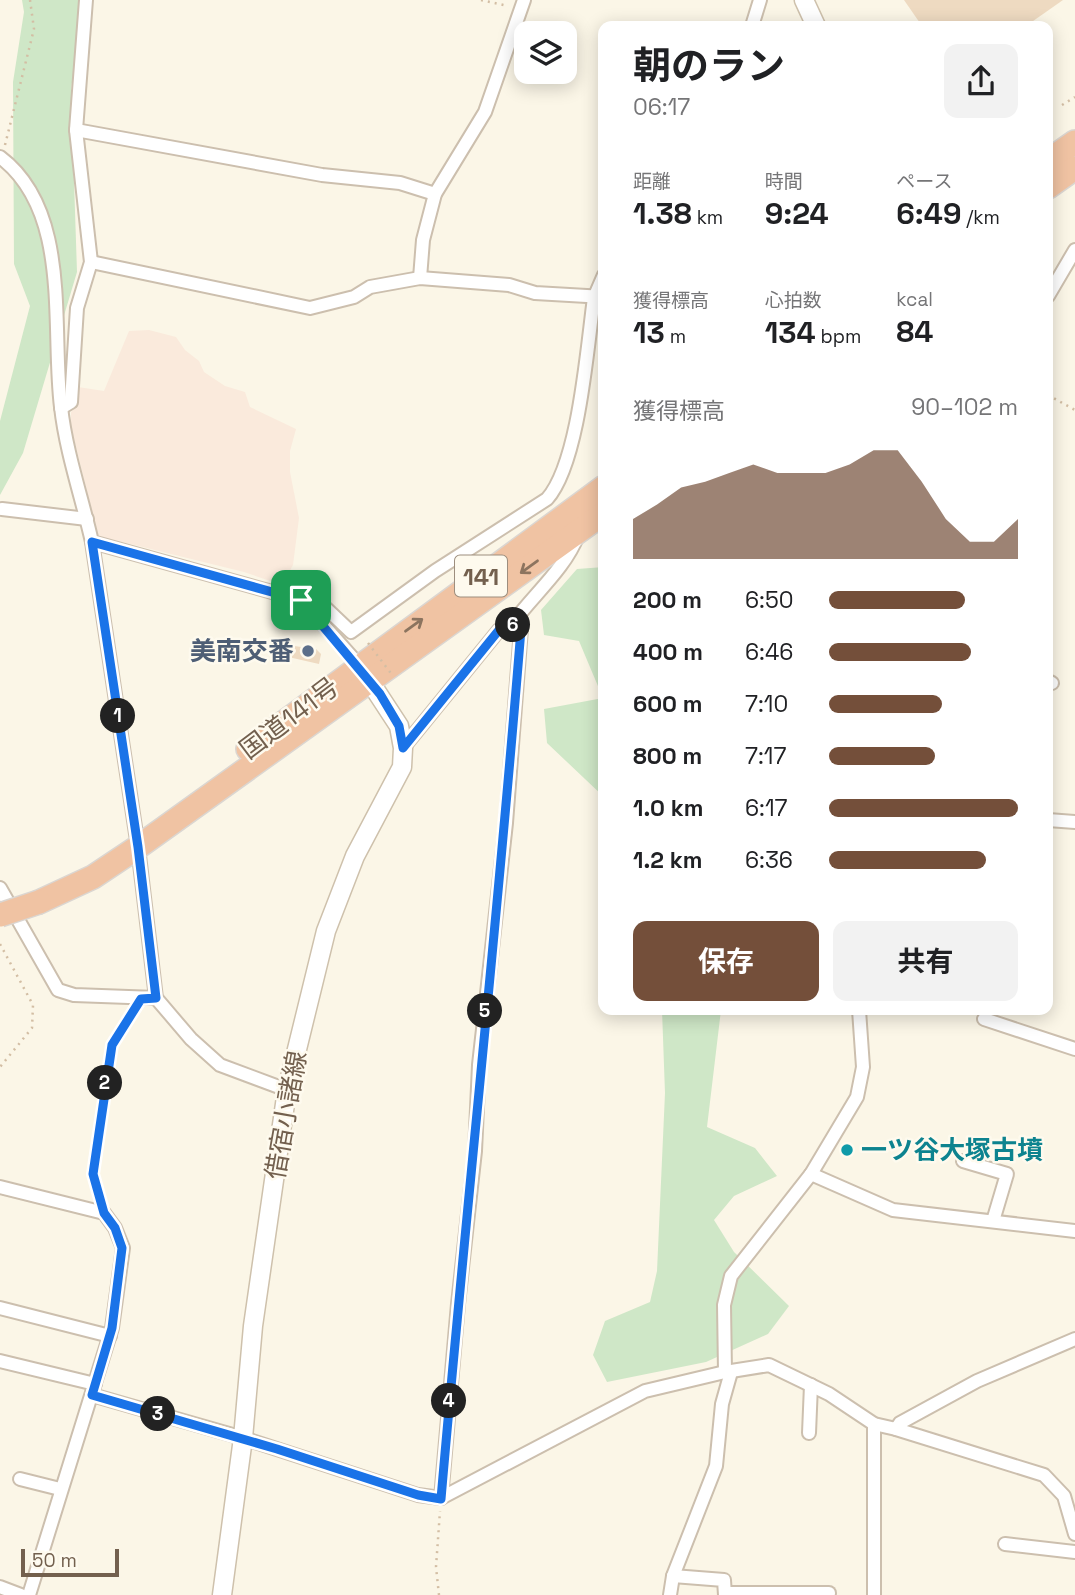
<!DOCTYPE html>
<html lang="ja">
<head>
<meta charset="utf-8">
<style>
	:root { --surface:#fff; --page:#f2f2f2; --text:#202124; --muted:#757577; --accent:#744f3a }
	body { margin:0; font-family:"Space Grotesk","Noto Sans JP",sans-serif; background:var(--page); color:var(--text); height:100vh; display:flex; flex-direction:column; font-size:26px; white-space:nowrap }
	* { box-sizing:border-box; margin:0 }
	p { font-size:23px; color:var(--muted) }
	.icon { flex:none; width:38px; height:38px; fill:none; stroke:currentColor; stroke-width:2; stroke-linecap:round; stroke-linejoin:round }
	.map { position:relative; flex:1; overflow:hidden }
	.panel { position:absolute; left:598px; top:21px; width:455px; height:994px; display:flex; flex-direction:column; background:var(--surface); border-radius:14px; box-shadow:0 4px 18px #0003 }
	.panel>* { flex:none }
	.tools { position:absolute; left:514px; top:21px; display:grid; gap:14px }
	.tools a { display:grid; place-items:center; width:63px; height:63px; border-radius:14px; background:var(--surface); box-shadow:0 4px 18px #0003; font-size:35px }
	.scale { position:absolute; left:21px; bottom:18px; width:98px; box-sizing:border-box; padding-left:7px; border:4px solid #73604e; border-top:0; font-size:19px; line-height:24px; white-space:nowrap; color:#73604e; -webkit-text-stroke:5px #fefaee; paint-order:stroke }
	.pin { position:absolute; display:grid; place-items:center; width:60px; height:60px; color:#fff; margin:-30px; border-radius:14px; box-shadow:0 4px 10px #0006 }
	.km { position:absolute; width:35px; height:35px; margin:-18px; border-radius:50%; background:#222; color:#fff; font-size:19px; line-height:35px; text-align:center }
	.round { display:grid; place-items:center; flex:none; width:74px; height:74px; border-radius:14px; background:var(--page) }
	.headline { display:flex; align-items:center; justify-content:space-between; height:119px; padding:0 35px }
	h1 { font-size:38px; font-weight:700; line-height:52px }
	.stats { display:grid; grid-template-columns:repeat(3,1fr); gap:10px; height:119px; padding:7px 35px }
	.stats div { display:grid; align-content:center }
	.stats b { font-size:30px; font-weight:700 }
	.stats small { font-size:19px; font-weight:400 }
	.stats p { font-size:19px }
	.chart { height:196px; padding:14px 35px }
	.chart p { display:flex; justify-content:space-between }
	.chart svg { width:100%; height:126px; margin-top:7px; fill:var(--accent); opacity:.7 }
	.primary-button { display:flex; gap:14px; margin-top:auto; padding:14px 35px }
	.primary-button a { flex:1; height:80px; border-radius:14px; background:var(--accent); color:#fff; font-size:28px; font-weight:700; line-height:80px; text-align:center }
	.primary-button a+a { background:var(--page); color:var(--text) }
	ul { padding:0 35px; list-style:none; font-size:23px }
	li { display:grid; grid-template-columns:112px 84px 1fr; align-items:center; height:52px }
	li i { height:18px; border-radius:9px; background:var(--accent) }
	.map>svg:first-child { display:block }
	.commercial { fill:#faeadc }
	.green { fill:#cfe7c7 }
	.building { fill:#eedac1 }
	.lines { fill:none; stroke-linecap:round; stroke-linejoin:round }
	.street-casing { stroke:#ccbfae; stroke-width:16 }
	.secondary-casing { stroke:#cec1ac; stroke-width:21 }
	.highway-casing { stroke:#dbd6d1; stroke-width:26 }
	.path { stroke:#d3bea4; stroke-width:2.5; stroke-dasharray:2 5; stroke-linecap:butt }
	.street { stroke:#fff; stroke-width:12 }
	.secondary { stroke:#fff; stroke-width:18 }
	.highway { stroke:#f0c3a3; stroke-width:23 }
	.highway-bridge-casing { stroke:#dbd6d1; stroke-width:26; stroke-linecap:butt }
	.path-bridge { stroke:#d3bea4; stroke-width:2.5; stroke-dasharray:2 5; stroke-linecap:butt }
	.highway-bridge { stroke:#f0c3a3; stroke-width:23 }
	.oneway { stroke:#8c745f }
	.route-casing { stroke:#fff; stroke-width:14 }
	.route { stroke:#1a73e8; stroke-width:9 }
	.service-dot { fill:#5c6f8a; stroke:#fefaee; stroke-width:2.5 }
	.culture-dot { fill:#0f9aa8; stroke:#fefaee; stroke-width:2.5 }
	.labels { text-anchor:middle; dominant-baseline:central; stroke-width:5; stroke-linejoin:round; paint-order:stroke }
	.shield { fill:#fefaee; stroke:#9d8e7e; stroke-width:2 }
	.shield-label { font-size:24px; font-weight:bold; fill:#73604e }
	.service-label { font-size:26px; font-weight:bold; fill:#4e5e75; stroke:#fefaee; text-anchor:end }
	.street-label { font-size:26px; fill:#73604e; stroke:#fefaee }
	.culture-label { font-size:26px; font-weight:bold; fill:#0d838f; stroke:#fefaee; text-anchor:start }
</style>
</head>
<body>
<div class="map">
<svg width="1075" height="1595" viewBox="0 0 1075 1595">
	<rect width="100%" height="100%" fill="#fbf6e7"/>
	<path class="commercial" d="M149,330L176,337L185,350L199,361L204,372L225,386L245,392L250,407L296,429L290,451V472L299,518L293,565L282,585L244,572L98,536L71,427V412L77,406L78,387L104,391L129,331Z"/>
	<g class="green">
		<path d="M22,0H84L71,89L77,272L23,453L0,495V421L30,306L14,264L13,82L24,12Z"/>
		<path d="M604,567V797L547,743L544,709L603,698L579,641L544,635L541,610L577,569Z"/>
		<path d="M662,1010H721L707,1127L755,1148L777,1176L734,1196L714,1220L734,1252L789,1306L768,1334L706,1362L607,1382L593,1355L605,1321L650,1302L657,1271L665,1093Z"/>
	</g>
	<g class="building">
		<path d="M904,0H1063L1026,26H922Z"/>
		<path d="M287,645L316,649L321,654L319,664L284,656Z"/>
	</g>
	<g class="lines">
		<g class="street-casing">
			<g id="street">
				<path d="M752,26L760,0"/>
				<path d="M76,130L322,175L400,183L435,194"/>
				<path d="M0,157C72,211 51,328 61,407C66,452 82,498 92,542L301,600L359,665"/>
				<path d="M91,262L310,308L354,297L370,287L420,278L509,285L535,293L604,297"/>
				<path d="M420,278L423,240L435,194L485,112L524,0"/>
				<path d="M1048,296L1075,250"/>
				<path d="M61,408L71,402L77,308L91,262L76,130L86,0"/>
				<path d="M2,509L87,519"/>
				<path d="M92,542L138,847L156,998L191,1039L220,1065L287,1090"/>
				<path d="M301,600L312,595L351,632L435,571L547,499C579,463 587,348 594,298L604,275"/>
				<path d="M512,624C533,595 565,569 578,535"/>
				<path d="M1048,681L1052,683"/>
				<path d="M403,748L499,630L512,624L521,629L506,823L479,1065L475,1151L458,1304L441,1498"/>
				<path d="M1048,820L1075,822"/>
				<path d="M0,888L58,990L74,995L156,998"/>
				<path d="M984,1019L1075,1049"/>
				<path d="M963,1161L1007,1174L993,1221"/>
				<path d="M811,1174L893,1210L1075,1231"/>
				<path d="M0,1187L104,1213L115,1228L123,1248L112,1328L29,1595"/>
				<path d="M0,1308L110,1336"/>
				<path d="M0,1361L95,1384"/>
				<path d="M725,1372L724,1305L731,1276L811,1174L857,1097L863,1067L859,1010"/>
				<path d="M92,1395L243,1438L418,1495L441,1498L645,1391L725,1372L769,1365L829,1394L874,1424L896,1429L900,1423L977,1381L1075,1339"/>
				<path d="M874,1424V1595"/>
				<path d="M896,1429L1044,1475L1064,1496L1075,1534"/>
				<path d="M809,1433L811,1385"/>
				<path d="M20,1479L60,1489"/>
				<path d="M1005,1544L1075,1552"/>
				<path d="M673,1576L724,1580L725,1595"/>
				<path d="M0,1587L21,1595"/>
				<path d="M725,1593H829"/>
				<path d="M670,1595L673,1576L716,1466L722,1404L731,1372"/>
			</g>
		</g>
		<g class="secondary-casing">
			<g id="secondary">
				<path d="M804,0L816,26"/>
				<path d="M222,1595L243,1438L253,1326L287,1090L326,931L355,856L402,767L403,748L399,726L363,671"/>
			</g>
		</g>
		<g class="highway-casing">
			<g id="highway">
				<path d="M1048,161L1075,142"/>
				<path d="M1048,187L1075,168"/>
				<path d="M248,749L604,487"/>
				<path d="M39,902L93,877L138,847L604,513"/>
			</g>
		</g>
		<g class="path">
			<path d="M481,0L508,6"/>
			<path d="M1062,105L1075,97"/>
			<path d="M5,145L34,29L30,0"/>
			<path d="M1048,395L1075,410"/>
			<path d="M0,944L33,1005L32,1028L0,1067"/>
			<path d="M100,1199L93,1174L106,1072L112,1045L135,1008"/>
			<path d="M439,1595L436,1567L440,1511"/>
		</g>
		<use href="#street" class="street"/>
		<use href="#secondary" class="secondary"/>
		<use href="#highway" class="highway"/>
		<g class="highway-bridge-casing">
			<path id="highway-bridge" d="M0,915L39,902"/>
		</g>
		<path class="path-bridge" d="M368,643L393,676"/>
		<use href="#highway-bridge" class="highway-bridge"/>
	</g>
	<defs><path id="oneway-shaft" d="M-6 0H5M1.5-3L5.5 0L1.5 3" fill="none" stroke-width="1.6" stroke-linecap="round" stroke-linejoin="round" transform="scale(1.75)"/></defs>
	<g class="oneway">
		<use href="#oneway-shaft" transform="translate(529 567) rotate(144)"/>
		<use href="#oneway-shaft" transform="translate(414 625) rotate(-36)"/>
	</g>
	<g class="lines">
		<g class="route-casing">
			<path id="route" d="M92,542L301,600L380,694L399,726L403,748L499,630L512,624L521,629C498,919 466,1208 441,1499L418,1495L277,1449L92,1395L112,1328L122,1248L115,1228L104,1213L93,1174L112,1045L141,999L156,998L138,847Z"/>
		</g>
		<use href="#route" class="route"/>
	</g>
	<circle class="service-dot" cx="308" cy="651" r="7"/>
	<circle class="culture-dot" cx="847" cy="1150" r="7"/>
	<g class="labels">
		<rect class="shield" x="455" y="555.5" width="52" height="41" rx="5"/>
		<g class="shield-label">
			<text x="481" y="576">141</text>
		</g>
		<g class="service-label">
			<text x="294" y="651">美南交番</text>
		</g>
		<g class="street-label">
			<text transform="translate(289 718) rotate(-37)">国道141号</text>
			<text transform="translate(286 1115) rotate(-80)">借宿小諸線</text>
		</g>
		<g class="culture-label">
			<text x="861" y="1150">一ツ谷大塚古墳</text>
		</g>
	</g>
</svg>
<div class="tools">
<a><svg class="icon" aria-label="layers" viewBox="0 0 24 24"><path d="M12 4l9 5-9 5-9-5zM3 14l9 5 9-5"/></svg></a>
</div>
<div class="scale">50 m</div>
<div class="pin" style="left:301px;top:600px;background:#1e9e55"><svg class="icon" aria-label="arrive" viewBox="0 0 24 24"><path d="M6 21V4h12l-3 4 3 4H6"/></svg></div>
<b class="km" style="left:118px;top:716px">1</b>
<b class="km" style="left:105px;top:1083px">2</b>
<b class="km" style="left:158px;top:1414px">3</b>
<b class="km" style="left:449px;top:1401px">4</b>
<b class="km" style="left:485px;top:1011px">5</b>
<b class="km" style="left:513px;top:625px">6</b>
<section class="panel">
<div class="headline"><div><h1>朝のラン</h1><p>06:17</p></div><a class="round"><svg class="icon" aria-label="share" viewBox="0 0 24 24"><path d="M12 15V3M7 8l5-5 5 5M5 13v7h14v-7"/></svg></a></div>
<div class="stats">
<div><p>距離</p><b>1.38<small> km</small></b></div>
<div><p>時間</p><b>9:24</b></div>
<div><p>ペース</p><b>6:49<small> /km</small></b></div>
</div>
<div class="stats">
<div><p>獲得標高</p><b>13<small> m</small></b></div>
<div><p>心拍数</p><b>134<small> bpm</small></b></div>
<div><p>kcal</p><b>84</b></div>
</div>
<div class="chart"><p><span>獲得標高</span>90–102 m</p>
<svg viewBox="0 0 160 44" preserveAspectRatio="none"><path d="M0 44V30L10 25L20 19L30 17L40 14L50 11L60 14L70 14L80 14L90 11L100 6L110 6L120 17L130 30L140 38L150 38L160 30V44z"/></svg>
</div>
<ul>
<li><b>200 m</b>6:50<i style="width:72%"></i></li>
<li><b>400 m</b>6:46<i style="width:75%"></i></li>
<li><b>600 m</b>7:10<i style="width:60%"></i></li>
<li><b>800 m</b>7:17<i style="width:56%"></i></li>
<li><b>1.0 km</b>6:17<i style="width:100%"></i></li>
<li><b>1.2 km</b>6:36<i style="width:83%"></i></li>
</ul>
<div class="primary-button"><a>保存</a><a>共有</a></div>
</section>
</div>
</body>
</html>
